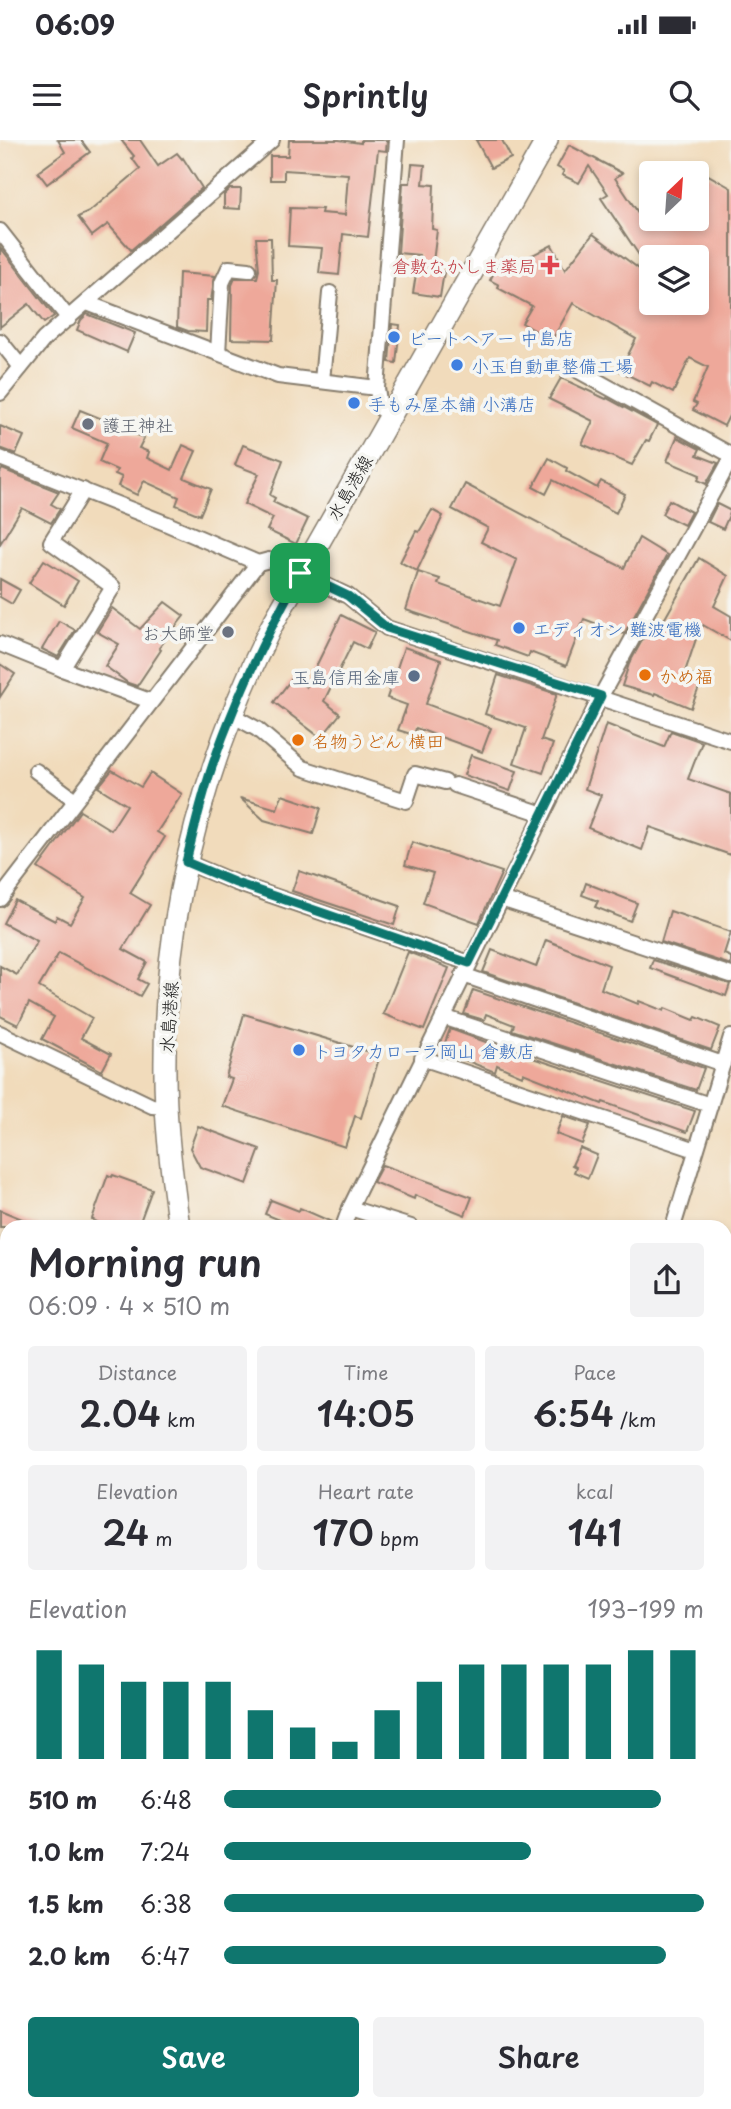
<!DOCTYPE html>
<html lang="en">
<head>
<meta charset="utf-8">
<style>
	:root { --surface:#fff; --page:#f2f2f3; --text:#2b2b33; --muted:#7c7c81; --accent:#0f766e }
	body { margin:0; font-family:"Playpen Sans","Klee One",sans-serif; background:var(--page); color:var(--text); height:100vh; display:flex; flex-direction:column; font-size:26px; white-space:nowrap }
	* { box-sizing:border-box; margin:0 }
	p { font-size:23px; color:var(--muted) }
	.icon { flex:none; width:38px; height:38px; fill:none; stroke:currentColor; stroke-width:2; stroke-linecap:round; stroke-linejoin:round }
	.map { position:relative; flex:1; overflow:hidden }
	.panel { position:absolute; left:0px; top:1080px; width:732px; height:891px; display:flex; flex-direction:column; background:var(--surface); border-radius:21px 21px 0 0; box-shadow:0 4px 10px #0003 }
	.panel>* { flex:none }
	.needle { width:46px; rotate:25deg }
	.controls { position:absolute; left:639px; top:21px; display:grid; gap:14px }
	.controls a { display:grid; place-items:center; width:70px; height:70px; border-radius:7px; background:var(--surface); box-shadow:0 4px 10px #0003; font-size:35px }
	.pin { position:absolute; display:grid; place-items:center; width:60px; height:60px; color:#fff; margin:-30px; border-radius:14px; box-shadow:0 4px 10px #0006 }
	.round { display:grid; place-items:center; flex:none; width:74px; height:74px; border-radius:7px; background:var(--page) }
	.head { display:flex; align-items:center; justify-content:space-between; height:119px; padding:0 28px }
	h1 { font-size:38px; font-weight:600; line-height:52px }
	.metrics { display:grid; grid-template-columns:repeat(3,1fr); gap:10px; height:119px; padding:7px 28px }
	.metrics div { display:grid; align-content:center; border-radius:7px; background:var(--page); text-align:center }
	.metrics b { font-size:35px; font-weight:600 }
	.metrics small { font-size:19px; font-weight:400 }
	.metrics p { font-size:19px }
	.chart { height:196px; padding:14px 28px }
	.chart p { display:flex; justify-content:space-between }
	.chart svg { width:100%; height:126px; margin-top:7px; stroke:var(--accent); stroke-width:6 }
	.button { display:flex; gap:14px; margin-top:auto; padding:14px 28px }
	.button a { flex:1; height:80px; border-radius:7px; background:var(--accent); color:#fff; font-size:28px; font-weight:600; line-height:80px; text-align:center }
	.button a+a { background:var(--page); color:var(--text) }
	ul { padding:0 28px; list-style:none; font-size:23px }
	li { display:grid; grid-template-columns:112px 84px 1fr; align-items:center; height:52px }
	li i { height:18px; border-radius:9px; background:var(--accent) }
	.status { display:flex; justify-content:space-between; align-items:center; height:49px; padding:0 35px; background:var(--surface); direction:ltr }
	.status svg { height:19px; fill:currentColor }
	header { display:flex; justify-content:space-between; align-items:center; height:91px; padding:0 28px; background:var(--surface); font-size:32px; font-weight:600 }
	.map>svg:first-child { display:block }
	.building { fill:#eea89a }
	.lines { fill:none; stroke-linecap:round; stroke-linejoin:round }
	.minor-casing { stroke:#867c6c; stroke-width:18 }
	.secondary-casing { stroke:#867c6c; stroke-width:24 }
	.minor { stroke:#fff; stroke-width:14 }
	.secondary { stroke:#fff; stroke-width:21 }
	.rail { stroke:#1c1c1c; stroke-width:4.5 }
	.route-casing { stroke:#fff; stroke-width:14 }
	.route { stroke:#0f766e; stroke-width:9 }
	.health-dot { fill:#e0444e; stroke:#f6f6f2; stroke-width:2.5 }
	.shop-dot { fill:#3f7fe0; stroke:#f6f6f2; stroke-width:2.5 }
	.worship-dot { fill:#6b7280; stroke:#f6f6f2; stroke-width:2.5 }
	.food-dot { fill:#e8710a; stroke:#f6f6f2; stroke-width:2.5 }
	.service-dot { fill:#5c6f8a; stroke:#f6f6f2; stroke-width:2.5 }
	.labels { text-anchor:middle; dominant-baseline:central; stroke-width:7; stroke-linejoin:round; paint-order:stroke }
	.health-label { font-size:18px; fill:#be3a42; stroke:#f6f6f2; text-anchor:end }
	.shop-label { font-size:18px; fill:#366cbe; stroke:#f6f6f2; text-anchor:start }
	.worship-label { font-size:18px; fill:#5b616d; stroke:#f6f6f2; text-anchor:start }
	.street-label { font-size:18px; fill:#1c1c1c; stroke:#f6f6f2 }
	.food-label { font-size:18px; fill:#c56008; stroke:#f6f6f2; text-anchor:start }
	.service-label { font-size:18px; fill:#4e5e75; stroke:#f6f6f2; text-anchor:end }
</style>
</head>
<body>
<div class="status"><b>06:09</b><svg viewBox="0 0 49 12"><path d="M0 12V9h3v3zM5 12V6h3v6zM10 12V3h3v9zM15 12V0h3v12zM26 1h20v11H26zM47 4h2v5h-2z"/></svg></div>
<header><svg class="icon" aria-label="menu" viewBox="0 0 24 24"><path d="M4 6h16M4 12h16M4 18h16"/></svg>Sprintly<svg class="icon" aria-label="search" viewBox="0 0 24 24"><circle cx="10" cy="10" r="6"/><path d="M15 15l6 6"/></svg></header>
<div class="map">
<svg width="731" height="1969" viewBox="0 0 731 1969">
	<rect width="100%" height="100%" fill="#f6f6f2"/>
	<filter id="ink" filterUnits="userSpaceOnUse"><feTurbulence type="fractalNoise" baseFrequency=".0143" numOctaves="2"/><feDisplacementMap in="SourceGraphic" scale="14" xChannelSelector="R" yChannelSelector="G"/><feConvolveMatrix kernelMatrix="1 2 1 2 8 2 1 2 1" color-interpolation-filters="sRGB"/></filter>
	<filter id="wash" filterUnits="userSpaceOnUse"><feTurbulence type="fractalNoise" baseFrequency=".00686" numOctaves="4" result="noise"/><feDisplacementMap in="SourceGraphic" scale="28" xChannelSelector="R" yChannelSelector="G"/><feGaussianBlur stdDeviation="1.57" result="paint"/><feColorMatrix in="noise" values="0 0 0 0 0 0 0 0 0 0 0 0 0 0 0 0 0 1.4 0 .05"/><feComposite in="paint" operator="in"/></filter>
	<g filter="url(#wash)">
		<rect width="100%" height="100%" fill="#f1dbbb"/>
		<g id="blocks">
			<g class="building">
				<path d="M58,0H81L90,12L47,44L38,32L65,12Z"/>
				<path d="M121,0H140L158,26L177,13L182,19L183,18L202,48L131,110L108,84L92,96L78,77L89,72L140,29L132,18L134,16Z"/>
				<path d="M289,0H339L361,3V0H387L386,11L378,10L368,97L343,94L339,135L319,133L322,108L288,106L290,68L322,69L321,73L345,75L348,34L284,30V40H270V16H288Z"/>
				<path d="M476,0H502L511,18L491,28Z"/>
				<path d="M569,5L622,33L615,38L645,83L648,79H696V28L731,48V272L724,286L693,270L697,264L693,262L708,227L690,218L673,253L652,242L650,246L620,231L636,199L573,163L552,200L522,183L532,166L498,148L499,145L490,140L502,118L512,123L515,118L521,121L552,105L565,130L593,94L651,138V163H696V117H651V133L601,58L608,54L589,26L579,43L562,35L564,31L557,27Z"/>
				<path d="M412,24L425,25L423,44L434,45L432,89L437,90L432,130L444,132L440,157L413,153L419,115L398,113L403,43H410Z"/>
				<path d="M230,49H241L240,69L224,68V55Z"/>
				<path d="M256,98H271L272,140H277L273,200L231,199L232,145L235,138H257L259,130Z"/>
				<path d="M0,107L54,176L44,183L29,164L0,187Z"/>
				<path d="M179,133L215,136L211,160H207L206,192L188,191L177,187Z"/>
				<path d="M87,174L135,193L127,212L77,190L81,180Z"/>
				<path d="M392,184L400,185L396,223L389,222Z"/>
				<path d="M561,238L606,259L607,258L657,285L649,301L646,300L632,325L582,304L593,281L549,259Z"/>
				<path d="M80,270L105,280L103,282L126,292L127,290L144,298L139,308L149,312L147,318L172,330L183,305L196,311L184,338L211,349L200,375L176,365L179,357L144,341L137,355L118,346L122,337L115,334L117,330L99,322L107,303L72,288Z"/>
				<path d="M0,286L24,296L16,314L0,308Z"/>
				<path d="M677,297L700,309L697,315L718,323L706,344L698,340L700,335L667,321Z"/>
				<path d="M243,305L283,320L270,355L275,358L273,362L308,379L296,404L267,390L273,378L244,364L259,334L235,325Z"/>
				<path d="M549,318L567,328L566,331L597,348L601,341L625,354L616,373L553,340L546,354L533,347Z"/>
				<path d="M2,329L59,352L51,364L60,369L51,383L22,368L0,404V333Z"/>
				<path d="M465,344L541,384L561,396V397L624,428L639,398L667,415L624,494L584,479L566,526L530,512L528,517L495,505L497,500L406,470L418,432L440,439L438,444L500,466L517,420L481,402L488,388L452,369Z"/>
				<path d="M669,360L691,372L684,385L662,374Z"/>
				<path d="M717,364L731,371L723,389L708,382Z"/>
				<path d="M432,370L443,376L417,431L400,422L416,391L419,392Z"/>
				<path d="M699,418L728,436L714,466L731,476V501L703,485L697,496L685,532L702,540L691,568L655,553L654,555L622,546L629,524L649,488L655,491L662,479L664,480Z"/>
				<path d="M44,420L78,441L64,465L29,443Z"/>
				<path d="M0,439L20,450L12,464L0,457Z"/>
				<path d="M165,462L184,476L159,508L161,510L137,546L128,543L105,526L119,504L97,492L112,468L140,489Z"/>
				<path d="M341,475L375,492L367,509L353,502L324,561L340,574L321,598L274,562L293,537L306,547Z"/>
				<path d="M59,481L75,490L58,517L42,509Z"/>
				<path d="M404,507L441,520L426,564L491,588L482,612L416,588L414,595L398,590L407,565L387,558Z"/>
				<path d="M0,524L15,534L0,557Z"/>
				<path d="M498,535L557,554L541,600L553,604L543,633L514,623L526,588L485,574Z"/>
				<path d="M606,584L664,607L671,591L702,602L688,639L731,654V715L650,687L642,710L588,688L601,655L585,649Z"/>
				<path d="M471,615L517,631L510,651L464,635Z"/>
				<path d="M112,630L141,647L150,633L182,654L157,692L165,697L130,753L150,765L123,809L147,822L138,839L147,844L140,856L59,813L39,847L92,878L81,898L111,914L102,931L42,899L54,877L29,863L18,885L0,876V826L17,835L37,801L3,783L15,760L55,781L57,776L70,783L85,758L38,728L80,671L111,690L127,665L98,647Z"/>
				<path d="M282,655L321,668L313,694L264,680L240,658L277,669Z"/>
				<path d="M412,702L502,732L479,783L423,763L433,733L405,725Z"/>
				<path d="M299,731L400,766L394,785L292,751Z"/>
				<path d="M586,743L637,763L630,781L595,767L598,761L582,755Z"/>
				<path d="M670,771L731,792L724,814L731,817V825L661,802Z"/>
				<path d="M546,800L609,825L601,849L638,864L639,861L664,871L665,868L694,880L696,877L720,887L711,910L483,832L492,810L536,827Z"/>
				<path d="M408,812L449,828L424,890L383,874Z"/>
				<path d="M653,820L730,844L726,856L650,828Z"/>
				<path d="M473,850L704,928L696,950L512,890L514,885L486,874L484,880L464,874Z"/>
				<path d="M244,874L380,915L361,978L355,976L345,1007L222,966L232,939L226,937Z"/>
				<path d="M450,889L505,909L695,971L687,992L603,962L602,964L523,933L522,936L497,925L495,932L442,911Z"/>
				<path d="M563,976L590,985L582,1004L556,994Z"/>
				<path d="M198,986L260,1009L247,1044L200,1027L190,1008Z"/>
				<path d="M580,1008L597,1015L588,1038L574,1032L576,1027L572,1025Z"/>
				<path d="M382,1025L472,1057L465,1075L415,1055L414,1059L373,1042Z"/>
				<path d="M108,1035L112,1037L113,1035L152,1049L138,1087H106L92,1079Z"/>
				<path d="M271,1060L299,1071L300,1068L334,1083V1087H297L265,1074Z"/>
				<path d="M0,1070L39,1086V1087H0Z"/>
			</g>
		</g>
	</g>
	<g filter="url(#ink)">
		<use href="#blocks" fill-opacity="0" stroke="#867c6c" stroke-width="2"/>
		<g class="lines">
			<g class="minor-casing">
				<g id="minor">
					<path d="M0,91L69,179"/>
					<path d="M87,163L278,236L377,248"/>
					<path d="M0,201L21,227"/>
					<path d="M218,213L222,143L229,128L249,130"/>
					<path d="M579,231L731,315"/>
					<path d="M322,241L330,153"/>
					<path d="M0,253L44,199L272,0"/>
					<path d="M391,274L380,268L377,248L397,0"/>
					<path d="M0,318L165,383L258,423L269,420L278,423L348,456L387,488L731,601"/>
					<path d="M0,504L62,529L150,561"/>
					<path d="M62,529L113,447L51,402L83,350"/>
					<path d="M232,575L257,589L303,628L406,661L415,634L445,642"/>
					<path d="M36,631L75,660"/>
					<path d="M455,645L543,674"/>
					<path d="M186,722L236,743L469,823"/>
					<path d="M0,759L258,423"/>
					<path d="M501,759L731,835"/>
					<path d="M463,835L723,924"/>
					<path d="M443,877L710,965"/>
					<path d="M0,893L152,966L166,967"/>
					<path d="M422,918L696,1010"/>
					<path d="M350,1068L411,1087"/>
					<path d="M343,1087L350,1068L601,556L731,319"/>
					<path d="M673,1087L731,897"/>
					<path d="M0,1162L7,1165"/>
					<path d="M0,1317L7,1293"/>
					<path d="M724,1510L731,1512"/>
					<path d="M0,1517L7,1485"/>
					<path d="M724,1563L731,1565"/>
					<path d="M0,1650L7,1651"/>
					<path d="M724,1659L731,1661"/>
					<path d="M0,1747L7,1746"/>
					<path d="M724,1768L731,1770"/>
					<path d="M724,1891L731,1894"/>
					<path d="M446,1964L447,1969"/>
					<path d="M468,1964L470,1969"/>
					<path d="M61,1969L83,1964"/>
				</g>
			</g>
			<g class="secondary-casing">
				<g id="secondary">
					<path d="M179,1087C171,1030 164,974 165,917C165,767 205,621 271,487L547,0"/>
					<path d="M297,1964L298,1969"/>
				</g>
			</g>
			<use href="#minor" class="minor"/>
			<use href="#secondary" class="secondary"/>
			<path class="rail" d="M726,1969L731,1952"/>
		</g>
	</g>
	<g class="lines" filter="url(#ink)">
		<g class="route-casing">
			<path id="route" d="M300,433L348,456L387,488L601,556L469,823L236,743L186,722C194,689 202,656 213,624C236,557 266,495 300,433Z"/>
		</g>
		<use href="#route" class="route"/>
	</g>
	<path class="health-dot" d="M546.5 114.5h7v7h7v7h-7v7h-7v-7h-7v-7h7z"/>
	<g class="shop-dot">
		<circle cx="394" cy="197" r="7"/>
		<circle cx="457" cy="225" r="7"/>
		<circle cx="354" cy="263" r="7"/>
		<circle cx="519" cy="488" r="7"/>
		<circle cx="299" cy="910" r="7"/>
	</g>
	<g class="worship-dot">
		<circle cx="88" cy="284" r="7"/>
		<circle cx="228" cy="492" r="7"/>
	</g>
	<g class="food-dot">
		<circle cx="645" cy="535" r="7"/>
		<circle cx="298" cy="600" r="7"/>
	</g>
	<circle class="service-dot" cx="414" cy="536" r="7"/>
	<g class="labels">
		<g class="health-label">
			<text x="536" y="125">倉敷なかしま薬局</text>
		</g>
		<g class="shop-label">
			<text x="408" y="197">ビートヘアー 中島店</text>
			<text x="471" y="225">小玉自動車整備工場</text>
			<text x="368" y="263">手もみ屋本舗 小溝店</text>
			<text x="533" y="488">エディオン 難波電機</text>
			<text x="313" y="910">トヨタカローラ岡山 倉敷店</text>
		</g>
		<g class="worship-label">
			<text x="102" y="284">護王神社</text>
			<text x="214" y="492" text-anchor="end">お大師堂</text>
		</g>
		<g class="street-label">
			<text transform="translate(349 347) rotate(-60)">水島港線</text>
			<text transform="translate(168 877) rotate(-86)">水島港線</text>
		</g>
		<g class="food-label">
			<text x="659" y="535">かめ福</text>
			<text x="312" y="600">名物うどん 横田</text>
		</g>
		<g class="service-label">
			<text x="400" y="536">玉島信用金庫</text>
		</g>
	</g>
</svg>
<div class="controls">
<a><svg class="needle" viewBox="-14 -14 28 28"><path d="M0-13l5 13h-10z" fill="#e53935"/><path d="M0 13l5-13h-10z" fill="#7c7c81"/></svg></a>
<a><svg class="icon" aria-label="layers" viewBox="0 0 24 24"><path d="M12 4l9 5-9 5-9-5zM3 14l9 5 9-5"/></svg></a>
</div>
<div class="pin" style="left:300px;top:433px;background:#1e9e55"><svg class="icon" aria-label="arrive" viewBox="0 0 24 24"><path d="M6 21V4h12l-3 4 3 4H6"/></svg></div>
<section class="panel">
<div class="head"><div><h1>Morning run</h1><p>06:09 · 4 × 510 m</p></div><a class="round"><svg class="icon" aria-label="share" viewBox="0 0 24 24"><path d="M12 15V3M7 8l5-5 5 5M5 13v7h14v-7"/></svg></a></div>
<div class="metrics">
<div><p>Distance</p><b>2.04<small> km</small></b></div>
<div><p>Time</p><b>14:05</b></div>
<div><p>Pace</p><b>6:54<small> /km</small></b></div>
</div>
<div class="metrics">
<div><p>Elevation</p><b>24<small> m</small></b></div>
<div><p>Heart rate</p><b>170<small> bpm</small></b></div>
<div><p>kcal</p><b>141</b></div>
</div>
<div class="chart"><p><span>Elevation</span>193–199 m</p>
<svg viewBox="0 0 160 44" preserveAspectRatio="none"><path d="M5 44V6M15 44V11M25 44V17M35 44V17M45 44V17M55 44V27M65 44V33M75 44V38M85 44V27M95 44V17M105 44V11M115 44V11M125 44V11M135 44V11M145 44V6M155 44V6"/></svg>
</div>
<ul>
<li><b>510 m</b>6:48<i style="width:91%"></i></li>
<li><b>1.0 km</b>7:24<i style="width:64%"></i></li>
<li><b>1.5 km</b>6:38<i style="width:100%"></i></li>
<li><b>2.0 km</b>6:47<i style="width:92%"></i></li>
</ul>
<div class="button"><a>Save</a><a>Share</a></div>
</section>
</div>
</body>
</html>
